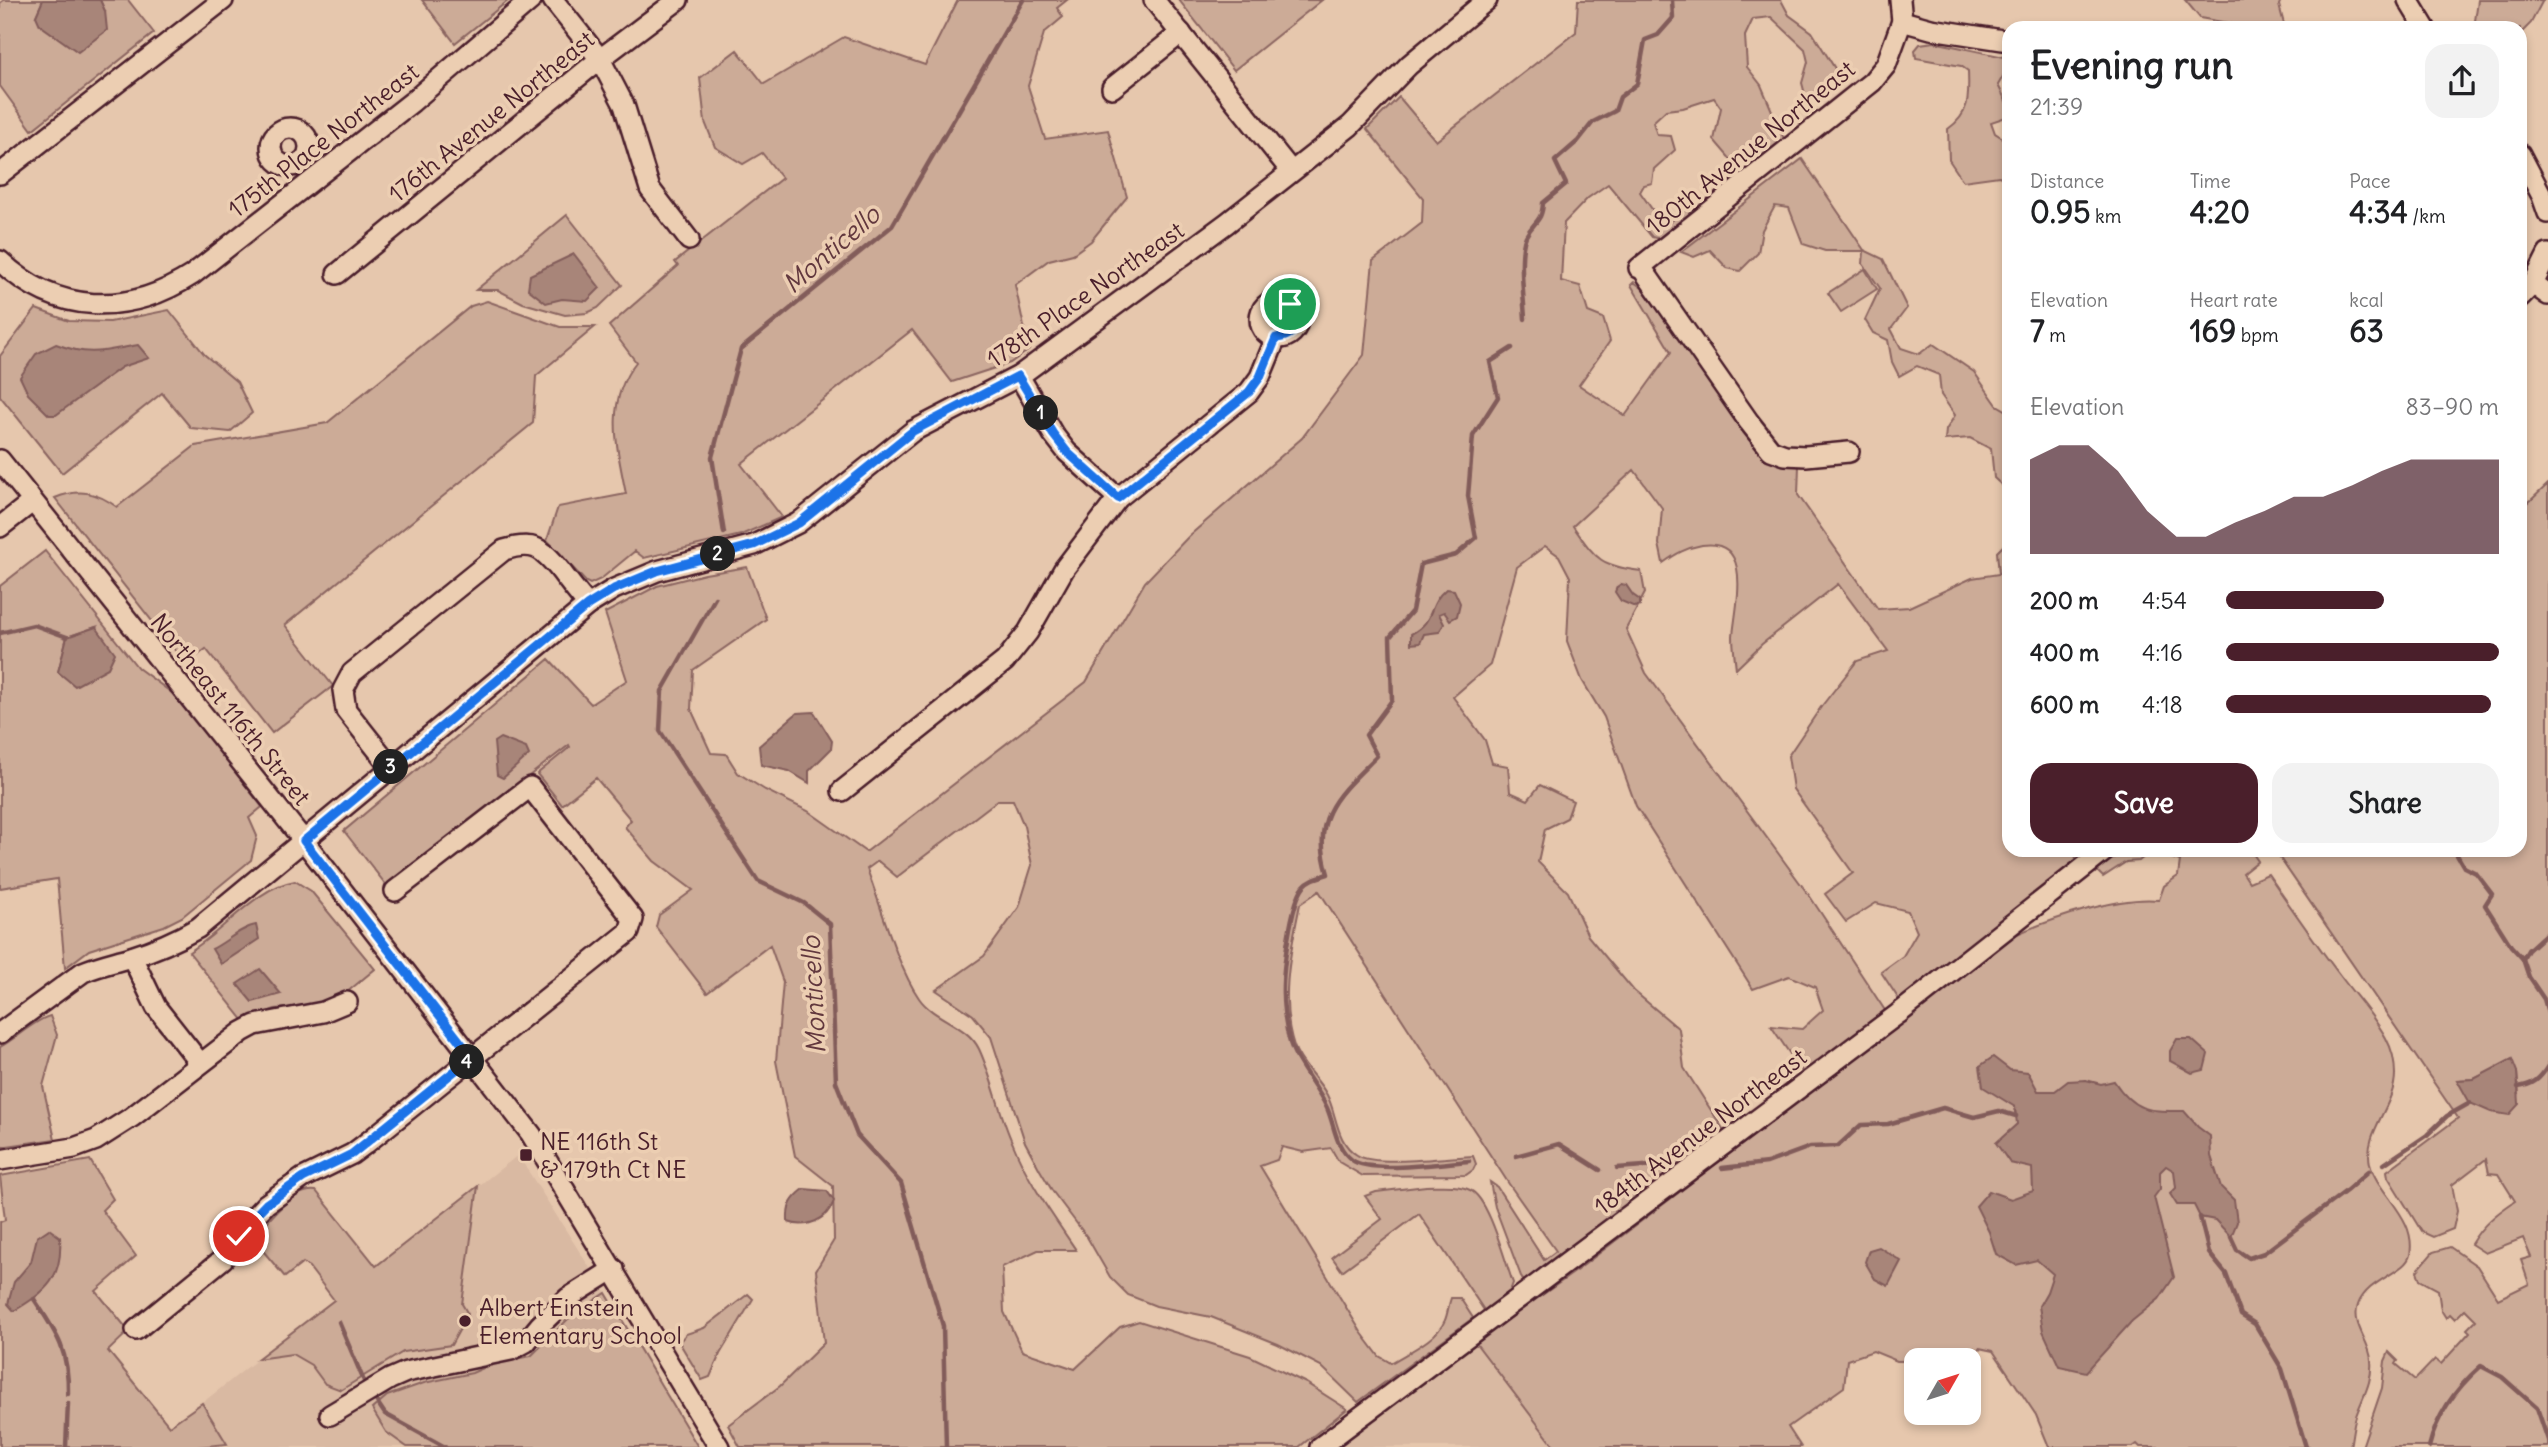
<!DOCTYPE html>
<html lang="en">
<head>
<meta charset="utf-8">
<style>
	:root { --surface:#fff; --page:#f2f2f2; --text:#202124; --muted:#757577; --accent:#4a1f2b }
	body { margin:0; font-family:Delius,sans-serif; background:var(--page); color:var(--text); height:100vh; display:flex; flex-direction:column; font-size:26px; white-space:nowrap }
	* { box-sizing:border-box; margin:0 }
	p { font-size:23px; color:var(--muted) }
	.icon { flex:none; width:38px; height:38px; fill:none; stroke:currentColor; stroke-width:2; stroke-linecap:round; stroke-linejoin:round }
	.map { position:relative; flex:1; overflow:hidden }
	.panel { position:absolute; left:2002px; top:21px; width:525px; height:836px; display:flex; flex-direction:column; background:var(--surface); border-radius:21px; box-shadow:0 4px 10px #0003 }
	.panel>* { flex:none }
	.needle { width:46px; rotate:51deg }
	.tools { position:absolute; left:1904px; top:1348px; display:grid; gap:14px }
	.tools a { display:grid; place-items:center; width:77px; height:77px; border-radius:14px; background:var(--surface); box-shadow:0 4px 10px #0003; font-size:35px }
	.pin { position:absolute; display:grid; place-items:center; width:60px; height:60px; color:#fff; margin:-30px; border:4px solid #fff; border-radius:50%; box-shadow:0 2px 7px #0007 }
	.km { position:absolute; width:35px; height:35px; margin:-18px; border-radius:50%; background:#222; color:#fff; font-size:19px; line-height:35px; text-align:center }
	.round { display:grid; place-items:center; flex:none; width:74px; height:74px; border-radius:21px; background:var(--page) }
	.head { display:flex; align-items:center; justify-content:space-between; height:119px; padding:0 28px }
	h1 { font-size:38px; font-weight:700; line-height:52px }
	.figures { display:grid; grid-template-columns:repeat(3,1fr); gap:10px; height:119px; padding:7px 28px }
	.figures div { display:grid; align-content:center }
	.figures b { font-size:30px; font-weight:700 }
	.figures small { font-size:19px; font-weight:400 }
	.figures p { font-size:19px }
	.chart { height:196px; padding:14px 28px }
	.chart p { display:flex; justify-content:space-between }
	.chart svg { width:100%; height:126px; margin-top:7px; fill:var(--accent); opacity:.7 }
	.action { display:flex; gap:14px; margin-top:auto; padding:14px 28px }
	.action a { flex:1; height:80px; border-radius:21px; background:var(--accent); color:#fff; font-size:28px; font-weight:700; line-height:80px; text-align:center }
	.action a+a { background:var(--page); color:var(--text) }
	ul { padding:0 28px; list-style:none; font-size:23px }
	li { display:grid; grid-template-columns:112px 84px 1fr; align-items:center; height:52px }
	li i { height:18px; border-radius:9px; background:var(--accent) }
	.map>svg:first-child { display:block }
	.built { fill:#d9b9a2 }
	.green { fill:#ccab97; stroke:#8b6561; stroke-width:2; fill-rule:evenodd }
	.water { fill:#a88579; stroke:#825c5a; stroke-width:2 }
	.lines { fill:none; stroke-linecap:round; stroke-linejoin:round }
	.stream { stroke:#825c5a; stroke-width:4.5 }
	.minor-casing { stroke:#4a1f2b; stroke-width:24 }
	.minor { stroke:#ecceb2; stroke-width:19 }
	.route-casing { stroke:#fff; stroke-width:14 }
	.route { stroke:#1a73e8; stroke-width:9 }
	.poi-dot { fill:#4a1f2b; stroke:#ecceb2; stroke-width:2.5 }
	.labels { text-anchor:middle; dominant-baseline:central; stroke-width:7; stroke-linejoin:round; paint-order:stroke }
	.street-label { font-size:24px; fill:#4a1f2b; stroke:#ecceb2 }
	.poi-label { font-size:24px; fill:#4a1f2b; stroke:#ecceb2; text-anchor:start }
	.water-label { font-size:26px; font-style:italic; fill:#62383e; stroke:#ecceb2 }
</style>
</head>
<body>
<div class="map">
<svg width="2548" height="1447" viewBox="0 0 2548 1447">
	<rect width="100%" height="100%" fill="#e6c7ad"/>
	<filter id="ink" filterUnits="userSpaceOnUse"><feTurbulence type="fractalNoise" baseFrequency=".0143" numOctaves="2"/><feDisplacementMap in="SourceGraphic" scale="14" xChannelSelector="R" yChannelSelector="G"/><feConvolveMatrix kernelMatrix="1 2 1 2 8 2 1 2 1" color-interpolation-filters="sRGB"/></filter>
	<g filter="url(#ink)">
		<g class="built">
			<path d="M518,1155L637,1342L698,1447H229L202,1403Z"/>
			<path d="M1475,1342L1555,1447H1340Z"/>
		</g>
		<g class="green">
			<path d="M4,0H43L36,16L105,11L100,0H128L154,33L32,130L0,86V3Z"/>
			<path d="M422,0H509L455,43Z"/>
			<path d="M958,0H1067L1057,8L1063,17L1044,33L1028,86L1045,139L1108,130L1127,197L1091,241L1073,254L1049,260L1015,285L1029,350L1010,363L952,382L912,330L741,464L782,517L741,535L644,558L635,551L601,579L590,584L586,582L547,540L558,507L626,494C617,448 604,402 636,362L609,326L678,266L675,262L782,178L762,153L743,164L715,147L705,122L700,78L737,50L764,84L844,37L925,65Z"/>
			<path d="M1179,0H1322L1234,70Z"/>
			<path d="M1578,0H1781L1789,15L1812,32L1839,75L1835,88L1814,101L1806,98L1802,83L1808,62L1805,49L1771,17L1753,19L1745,36L1747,67L1761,85L1784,139L1754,165L1746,156L1732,161L1714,140L1721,108L1714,98L1683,108L1666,110L1653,122L1657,135L1671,136L1675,150L1654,169L1652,183L1644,185L1640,192L1654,212L1669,223L1695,202L1700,213L1664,240L1652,237L1608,184L1588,198L1564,223L1561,281L1580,286L1588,312L1603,318L1610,341L1579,385L1625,416L1671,352L1631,285L1634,282L1642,288L1762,453L1787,465H1799L1798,495L1878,609L1909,607L1972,578L1999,574L1997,552L2009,540V850L2074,851L2078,866L1902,1004L1881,972L1903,956L1917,932L1908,911L1876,903L1846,922L1825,894L1853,873L1793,789L1788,756L1821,707L1857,661L1888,651L1838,584L1762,644L1736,669C1735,659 1733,647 1733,636C1735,608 1755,537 1702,545C1686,548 1677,553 1663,563L1659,544L1662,508L1634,470L1573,526C1597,560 1599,565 1641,571L1645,593L1626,629L1646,673L1811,898L1888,1015L1805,1076L1771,1026L1802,1029L1823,1010L1815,987L1789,976L1753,989L1636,806L1604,717L1582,680L1567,641L1570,577L1559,556L1545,546L1517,567L1490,665L1453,697L1485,740L1492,763L1508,766L1510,792L1528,800L1540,785L1573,801L1567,818L1545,829L1538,862L1568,892L1588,936L1634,991L1679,1029L1684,1068L1725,1132L1527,1283L1522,1279L1495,1207L1490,1182L1497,1187L1544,1260L1556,1251L1509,1184L1319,891L1300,904C1291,949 1279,1001 1294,1046C1300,1064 1318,1078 1327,1095C1337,1114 1336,1143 1357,1155C1375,1167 1450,1157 1473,1156L1476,1164L1473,1170L1466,1175L1363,1176L1339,1162L1331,1148L1303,1152L1282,1147L1277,1160L1260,1166L1361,1332L1379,1356L1391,1363C1408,1352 1437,1340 1445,1320C1448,1313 1448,1306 1451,1298H1460L1473,1318L1358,1402L1321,1366L1278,1344L1211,1317L1156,1306L1128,1295L1110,1277L1087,1237L1053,1192L1040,1170L1025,1142L991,1037L973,1015L936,990L984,956L1019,907L1032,865L1024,826L1013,800H998L897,877L878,861L867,869C881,906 897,966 919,998C934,1020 967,1024 979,1049C993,1079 999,1114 1013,1144C1028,1182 1053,1216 1076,1250H1038L1002,1267L1004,1312L1022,1351L1075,1369L1120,1327L1139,1321L1250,1356L1306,1383L1347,1409L1299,1447H740L728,1425L780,1386L824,1343L816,1270L834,1240L833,1186L795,1156L776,1061L783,982L770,945L707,993L656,927L659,915L693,890L654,861L625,827L631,820L596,778L562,805L537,774L570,747L569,745L387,886L344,831L549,659L591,704L627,680L605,613L657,586L705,574L747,567L766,619L693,670L691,709L711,753L726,754L738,773L765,790L808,811L866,852L1086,682L1145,582L1189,536L1302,438L1364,355L1373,261L1422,223L1423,198L1367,129L1399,97L1436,141L1576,32Z"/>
			<path d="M2185,0H2281L2279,5L2285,28H2245V26L2200,18Z"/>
			<path d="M2478,0H2543L2531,23L2520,34V28H2466L2475,21Z"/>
			<path d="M1934,42L2009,58V73H2005L1998,85L2009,107V116L1991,122L1995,133L2009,142V181L1999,176L1963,181L1949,160L1948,129C1970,114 1969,97 1968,71L1961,66L1916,58L1915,50L1920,44Z"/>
			<path d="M1802,159L1864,250L1883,259L1907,308L1891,329L1901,348L1919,354L1933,344L1974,372L1997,405L2009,412V492L1994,478L1991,449L1970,438L1945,440L1946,430L1955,415L1941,395L1939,375L1917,366L1899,376L1892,362L1888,340L1873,333L1865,320L1880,288L1863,264L1864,251H1825L1803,244L1789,208L1775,206L1762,230L1758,253L1740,271L1727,268L1710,250L1694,257L1681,252Z"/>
			<path d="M567,215L622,285L598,308L587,313L565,315L523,303L498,290H476Z"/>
			<path d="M1865,269L1877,289L1841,312L1828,293Z"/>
			<path d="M487,301L560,327H595L536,376L533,423L285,625L333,686L272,733L206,649L186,664L55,498C80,488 96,492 117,507L195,446L327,423L471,306Z"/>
			<path d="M36,309L69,321L110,322L169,310L205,355L237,382L252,413L230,432L191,428L162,393L62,473L0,396V356Z"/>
			<path d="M2548,484V1447H2362L2382,1388L2385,1361L2389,1352L2398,1361L2396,1364L2415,1380L2435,1359L2441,1364L2470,1332L2467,1329L2476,1320L2465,1309L2455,1319L2450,1314L2446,1318L2441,1310L2438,1290L2420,1280L2417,1271L2433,1252L2450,1247L2477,1266L2498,1299L2529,1284L2521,1260L2531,1257L2523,1238L2485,1253L2471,1244C2482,1225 2497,1213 2515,1201L2498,1174L2489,1173L2486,1159L2452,1185L2457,1211L2453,1229L2433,1237L2422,1232L2388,1177L2387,1171L2458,1118L2275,851L2520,850V498L2529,502ZM2517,1072L2519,1094L2458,1080L2474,1079L2487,1073Z"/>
			<path d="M45,551L138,668L180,699L262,807L249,818L257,836L251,860L182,917L164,926L89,950L65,968L57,879L0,888V586ZM96,627L58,672L67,637Z"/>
			<path d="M2118,851H2151L2139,861L2126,862L2103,877L2095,869Z"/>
			<path d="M2152,851H2251L2258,861L2243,873L2249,882L2268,874C2292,909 2316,944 2342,978C2356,997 2375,1017 2386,1038C2392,1049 2395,1062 2395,1074C2395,1107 2363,1132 2370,1164C2378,1195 2417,1217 2410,1255C2406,1273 2367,1279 2358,1305C2351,1325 2370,1341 2371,1360C2373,1382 2363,1396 2356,1416C2353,1425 2352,1437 2350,1447H2140L2137,1444L2133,1447H2049L2036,1415L1993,1351L1979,1348L1969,1366V1360L1897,1361L1873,1351L1847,1360L1844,1387L1788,1427L1801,1447H1555L1475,1342L1572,1274L2017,934C2055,918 2117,896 2159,900L2164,886L2178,876L2180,861Z"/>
			<path d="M295,881L311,891L375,969L346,993L332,1000L312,1006L275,1009L244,1021L189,952C223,932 256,887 295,881Z"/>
			<path d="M50,1016L57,1035L43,1086L55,1139L0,1147V1047C15,1039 36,1019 50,1016Z"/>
			<path d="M90,1160L113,1199L102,1210L136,1256L96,1291L129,1331L108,1351L169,1426L202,1403L227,1444L197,1447H0V1222L5,1220L0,1176Z"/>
			<path d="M478,1186L462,1304L468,1314L451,1345L403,1352L341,1390L325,1384L311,1365L292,1354L257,1359L334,1300L309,1267L303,1263L285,1277L253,1239C266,1223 293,1187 316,1191L376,1266Z"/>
			<path d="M1426,1186C1440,1186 1457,1184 1470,1190C1489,1198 1505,1262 1513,1283L1510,1291L1484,1310L1419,1214L1342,1271L1332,1257L1382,1219L1365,1196L1376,1192Z"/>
			<path d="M606,1293L698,1447H407L386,1432L372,1409L387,1396L424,1383L472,1373L497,1362L531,1356L571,1316Z"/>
			<path d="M748,1294L753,1299L720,1354L710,1377L702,1380L679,1342L686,1334L704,1328Z"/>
		</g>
		<g class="water">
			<path d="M43,0H100L105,11L107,30L78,52L40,25L36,16Z"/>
			<path d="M574,254L600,288L587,301L562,299L546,303L528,289L530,275Z"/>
			<path d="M56,344C90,357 104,351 138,345L149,358L122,367L56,415H49L28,394L20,377L36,354Z"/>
			<path d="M1621,584L1626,585L1633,595L1640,600V605L1635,607L1621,601L1615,592L1617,587Z"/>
			<path d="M1446,589L1454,590L1460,603L1457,616L1450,620L1444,612L1439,614L1444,624L1439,632L1424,634L1420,643L1411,644V634C1437,620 1426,606 1446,589Z"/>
			<path d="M96,627L115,653L108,668L75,686L58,672L67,637Z"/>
			<path d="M814,712L832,741L831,749L809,771V783L789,771L761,765L759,746L797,713Z"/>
			<path d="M500,738L526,748L529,755L503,778L497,775L494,742Z"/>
			<path d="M256,925L259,939L221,964L212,949C226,942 242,927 256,925Z"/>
			<path d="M260,969L281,994L252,1002L237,984Z"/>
			<path d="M2177,1039H2191L2208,1054L2204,1070L2192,1073L2170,1061V1051Z"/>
			<path d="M1993,1057L2010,1070L2028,1072L2038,1091H2055L2068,1081L2086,1080L2101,1084L2114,1081C2135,1113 2150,1111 2184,1111L2198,1127L2210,1136L2211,1156L2221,1187L2234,1200L2237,1222L2231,1237L2215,1220L2200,1217L2194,1205H2177L2170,1194L2176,1188L2174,1171L2166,1166L2160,1172V1189L2154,1197L2174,1277L2159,1299L2132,1321L2086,1372L2059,1366L2043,1331L2039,1306L2047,1292L2053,1274L2037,1260L2016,1265L1996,1254L1989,1232L1976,1206L1989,1191L2011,1199L2033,1191L2032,1168L2010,1163L1996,1143L2017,1124L2015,1107L1983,1087L1980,1066Z"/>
			<path d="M2512,1059L2517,1072L2519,1104L2509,1115L2491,1112L2470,1103L2457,1080L2474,1079Z"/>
			<path d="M804,1189L827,1191L834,1201C827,1220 807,1229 788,1222C787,1206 791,1199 804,1189Z"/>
			<path d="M49,1229L60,1237C63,1278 47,1291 14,1311L8,1304L14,1282L31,1262L37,1237Z"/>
			<path d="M1879,1247L1901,1261L1888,1286L1875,1279L1865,1262L1869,1250Z"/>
		</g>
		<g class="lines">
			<g class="stream">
				<path d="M1525,319C1524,299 1518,253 1526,236C1534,221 1542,222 1543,203L1566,184L1555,161L1578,141L1593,122L1615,111L1620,97L1637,84L1645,40L1658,35L1673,18L1672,0"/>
				<path d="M724,533L712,457L741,349L892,226L1023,0"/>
				<path d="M715,598L662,691L660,731L758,881L804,903L830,924L836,1082L857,1135L901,1183L943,1326L946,1447"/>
				<path d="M0,633L34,625L67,637"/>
				<path d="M2454,850L2464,867L2476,873L2492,894L2485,905L2511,946L2523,959L2529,977L2544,999L2548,1013"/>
				<path d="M2523,959L2528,950L2548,932"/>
				<path d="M2518,1087C2533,1085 2540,1079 2548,1066"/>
				<path d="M1516,1156L1559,1144L1600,1170"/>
				<path d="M1469,1161C1444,1163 1370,1174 1352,1160C1335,1147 1335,1126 1327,1108C1318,1087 1299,1067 1292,1048C1287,1037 1283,1008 1283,995C1282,974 1291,901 1304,886C1310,879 1319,877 1328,874C1310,816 1339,794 1377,756L1366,735L1392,700L1390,637L1412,611L1421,564L1456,555L1476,538L1468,496L1473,436L1498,397L1490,362L1512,348"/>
				<path d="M2384,1164L2427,1135L2447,1116L2470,1103"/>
				<path d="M1617,1168L1671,1164"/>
				<path d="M1722,1168L1767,1163L1810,1147L1838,1146L1861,1125L1888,1124L1943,1108L1974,1117L1999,1111L2016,1116"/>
				<path d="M2200,1217L2209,1253L2226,1274L2241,1315L2255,1324L2282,1369L2306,1447"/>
				<path d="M2231,1237L2237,1250L2249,1258L2264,1253L2346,1191L2369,1171"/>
				<path d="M34,1299C57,1334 69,1350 68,1394"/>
				<path d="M339,1322L366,1386"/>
				<path d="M373,1396L385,1414L445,1447"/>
				<path d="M66,1447L68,1403"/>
				<path d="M2429,1447C2437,1414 2455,1389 2481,1366L2502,1377L2537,1408L2548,1440"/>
			</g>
			<g class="minor-casing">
				<g id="minor">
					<path d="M553,0L600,59L624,105L650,189L689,240"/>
					<path d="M1154,0L1291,171"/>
					<path d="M1900,0L1902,21L1931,29L2009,41"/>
					<path d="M2408,0L2425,28"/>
					<path d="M1112,88L1181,33"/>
					<circle cx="290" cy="147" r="19"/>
					<path d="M2520,154L2542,196L2548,213"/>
					<path d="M0,174L223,0"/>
					<path d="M0,261C57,315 128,316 192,275L412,102L531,0"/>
					<path d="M1641,267L1749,422L1771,450L1785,455L1806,456L1849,452"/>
					<path d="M1639,268L1872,82L1886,65L1902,21"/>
					<path d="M337,274L600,59L678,0"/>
					<path d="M2533,284L2548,295"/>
					<path d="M2520,297L2533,284L2548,254"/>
					<circle cx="1279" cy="319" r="19"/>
					<path d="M1019,376L1053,434L1067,452L1118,498"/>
					<path d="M0,460L304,841L531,1134L719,1447"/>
					<path d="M0,527L32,502"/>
					<path d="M391,767L346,710L343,690L352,673L504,550C533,541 541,547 560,570C569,582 578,594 588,605"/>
					<path d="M842,791L1005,661L1028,632L1064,569L1118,498L1249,392L1260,377L1276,338"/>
					<path d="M132,957L156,1007L200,1063"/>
					<path d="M0,1033L83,972C99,965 115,962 131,957C154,950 177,940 198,928L588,605L614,589L657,571L754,545L798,523L913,431L1019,376L1227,223L1350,126L1409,65L1487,0"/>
					<path d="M0,1160L74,1148L96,1140L132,1117L242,1032L255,1025L323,1012L347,1002"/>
					<path d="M136,1330L223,1259L248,1223L266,1204L303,1178L352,1154L364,1145L629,932L633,919L530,787L395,891"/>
					<path d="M330,1415L390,1379L406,1372L511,1350L526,1342L540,1325L568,1298L614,1269"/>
					<path d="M1320,1447L1898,1014L2106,850"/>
				</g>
			</g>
			<use href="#minor" class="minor"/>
		</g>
	</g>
	<g class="lines" filter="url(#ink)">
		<g class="route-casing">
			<path id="route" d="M239,1236L248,1223L266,1204L303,1178L352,1154L472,1057L304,841L588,605L614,589L657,571L754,545L799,523L913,431L1018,376L1053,434L1067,452L1118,498L1249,392L1260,377L1276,338C1295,337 1305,319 1290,304"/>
		</g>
		<use href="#route" class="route"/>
	</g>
	<g class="poi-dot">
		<rect x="519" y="1148" width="14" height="14" rx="3.5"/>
		<circle cx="465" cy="1321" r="7"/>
	</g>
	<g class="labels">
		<g class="street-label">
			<text transform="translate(491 116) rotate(-39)">176th Avenue Northeast</text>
			<text transform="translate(323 140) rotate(-38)">175th Place Northeast</text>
			<text transform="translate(1750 147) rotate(-39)">180th Avenue Northeast</text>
			<text transform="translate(1085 294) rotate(-35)">178th Place Northeast</text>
			<text transform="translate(231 709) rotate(51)">Northeast 116th Street</text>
			<text transform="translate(1700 1131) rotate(-37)">184th Avenue Northeast</text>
		</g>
		<g class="poi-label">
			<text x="540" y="1141">NE 116th St<tspan x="540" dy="28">&amp; 179th Ct NE</tspan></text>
			<text x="479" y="1307">Albert Einstein<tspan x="479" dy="28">Elementary School</tspan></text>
		</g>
		<g class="water-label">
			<text transform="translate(831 249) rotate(-41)">Monticello</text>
			<text transform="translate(813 995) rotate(-93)">Monticello</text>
		</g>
	</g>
</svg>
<div class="tools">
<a><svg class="needle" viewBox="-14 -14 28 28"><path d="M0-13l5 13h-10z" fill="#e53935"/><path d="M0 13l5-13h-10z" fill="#757577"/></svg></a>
</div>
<div class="pin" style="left:1290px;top:304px;background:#1e9e55"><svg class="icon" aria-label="arrive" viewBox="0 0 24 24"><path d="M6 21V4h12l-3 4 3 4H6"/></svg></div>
<div class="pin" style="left:239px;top:1236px;background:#d93025"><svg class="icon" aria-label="check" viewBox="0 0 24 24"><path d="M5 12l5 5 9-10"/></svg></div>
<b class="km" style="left:1041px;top:413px">1</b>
<b class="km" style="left:718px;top:554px">2</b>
<b class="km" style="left:391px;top:767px">3</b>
<b class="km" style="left:467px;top:1062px">4</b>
<section class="panel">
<div class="head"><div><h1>Evening run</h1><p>21:39</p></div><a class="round"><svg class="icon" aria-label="share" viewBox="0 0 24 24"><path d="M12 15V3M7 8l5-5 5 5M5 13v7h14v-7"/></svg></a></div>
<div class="figures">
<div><p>Distance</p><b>0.95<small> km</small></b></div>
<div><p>Time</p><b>4:20</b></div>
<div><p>Pace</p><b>4:34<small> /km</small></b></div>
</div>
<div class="figures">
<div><p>Elevation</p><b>7<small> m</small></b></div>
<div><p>Heart rate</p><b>169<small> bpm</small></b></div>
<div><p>kcal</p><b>63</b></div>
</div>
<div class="chart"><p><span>Elevation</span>83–90 m</p>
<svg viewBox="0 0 160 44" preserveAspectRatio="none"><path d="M0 44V11L10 6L20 6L30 15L40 29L50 38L60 38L70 33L80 29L90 24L100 24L110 20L120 15L130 11L140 11L150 11L160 11V44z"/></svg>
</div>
<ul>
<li><b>200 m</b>4:54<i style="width:58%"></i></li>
<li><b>400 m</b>4:16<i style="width:100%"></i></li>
<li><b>600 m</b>4:18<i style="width:97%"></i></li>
</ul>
<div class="action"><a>Save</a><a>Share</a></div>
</section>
</div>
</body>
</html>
